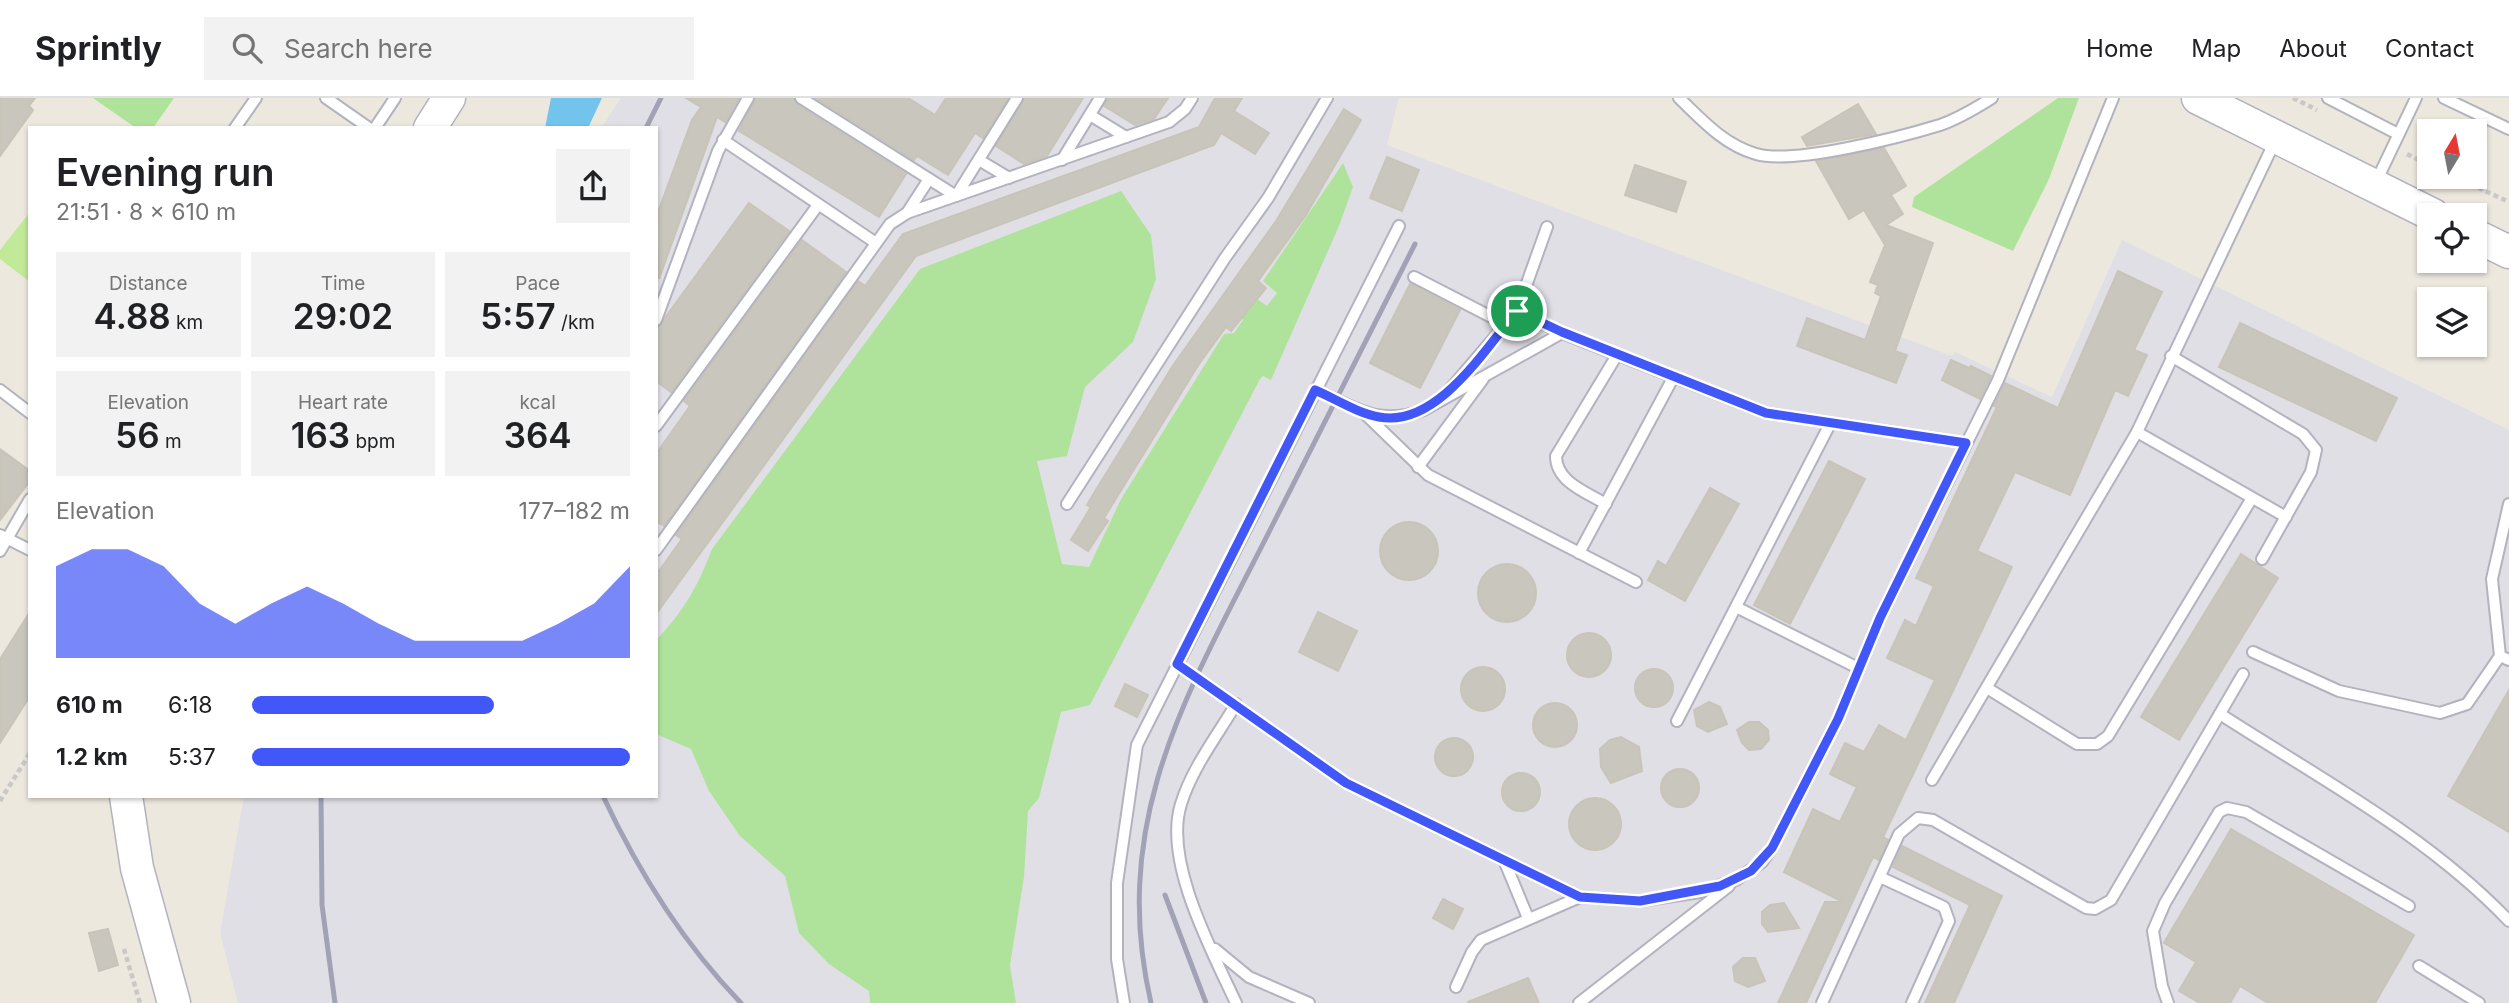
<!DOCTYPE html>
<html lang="en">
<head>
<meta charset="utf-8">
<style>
	:root { --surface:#fff; --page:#f2f2f2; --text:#202124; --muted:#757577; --line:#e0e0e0; --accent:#4157f7 }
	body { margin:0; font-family:Inter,sans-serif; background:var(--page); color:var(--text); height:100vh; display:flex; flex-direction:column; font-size:26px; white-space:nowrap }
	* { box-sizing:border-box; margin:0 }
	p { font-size:23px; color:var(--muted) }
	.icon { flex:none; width:38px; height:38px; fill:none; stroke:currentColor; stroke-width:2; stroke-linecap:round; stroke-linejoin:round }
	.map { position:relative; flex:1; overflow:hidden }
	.side { position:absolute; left:28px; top:28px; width:630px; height:672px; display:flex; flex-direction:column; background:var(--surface); border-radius:0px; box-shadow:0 2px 5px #0004 }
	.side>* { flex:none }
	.needle { width:46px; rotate:10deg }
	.tools { position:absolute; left:2417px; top:21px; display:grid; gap:14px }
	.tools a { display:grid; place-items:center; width:70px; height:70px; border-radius:0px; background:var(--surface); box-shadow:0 2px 5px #0004; font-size:35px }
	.pin { position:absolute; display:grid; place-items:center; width:60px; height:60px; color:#fff; margin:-30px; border:4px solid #fff; border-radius:50%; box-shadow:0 2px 7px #0007 }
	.round { display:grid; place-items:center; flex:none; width:74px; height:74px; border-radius:0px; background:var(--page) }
	.summary { display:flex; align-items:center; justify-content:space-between; height:119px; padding:0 28px }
	h1 { font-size:38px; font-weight:600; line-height:52px }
	.figures { display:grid; grid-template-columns:repeat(3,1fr); gap:10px; height:119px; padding:7px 28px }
	.figures div { display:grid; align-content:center; border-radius:0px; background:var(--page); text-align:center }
	.figures b { font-size:35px; font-weight:600 }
	.figures small { font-size:19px; font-weight:400 }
	.figures p { font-size:19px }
	.chart { height:196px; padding:14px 28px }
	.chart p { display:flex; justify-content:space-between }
	.chart svg { width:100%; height:126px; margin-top:7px; fill:var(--accent); opacity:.7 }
	ul { padding:0 28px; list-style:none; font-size:23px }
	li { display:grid; grid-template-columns:112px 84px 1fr; align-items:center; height:52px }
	li i { height:18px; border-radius:9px; background:var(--accent) }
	header { display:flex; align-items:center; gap:42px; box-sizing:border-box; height:98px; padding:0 35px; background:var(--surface); border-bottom:2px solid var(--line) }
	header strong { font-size:33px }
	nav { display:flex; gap:38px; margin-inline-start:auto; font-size:24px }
	.search { width:490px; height:63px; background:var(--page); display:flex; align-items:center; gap:18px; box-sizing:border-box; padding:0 24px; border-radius:0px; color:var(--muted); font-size:26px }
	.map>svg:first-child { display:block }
	.industrial { fill:#e1dfe6 }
	.green { fill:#afe39c }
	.pitch { fill:#c1ea98 }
	.water { fill:#73c4ed }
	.building { fill:#c9c6bd; stroke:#c9c4b8; stroke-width:2 }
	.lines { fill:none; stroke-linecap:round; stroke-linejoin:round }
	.lane-casing { stroke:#b2b3bf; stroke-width:14 }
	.secondary-casing { stroke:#b2b3bf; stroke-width:35 }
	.path { stroke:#c8c8c8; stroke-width:4.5; stroke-dasharray:5 3.5; stroke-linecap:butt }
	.lane { stroke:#fff; stroke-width:10 }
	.secondary { stroke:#fff; stroke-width:32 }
	.rail { stroke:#a1a2b6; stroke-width:5 }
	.route-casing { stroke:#fff; stroke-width:14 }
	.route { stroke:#4157f7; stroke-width:9 }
</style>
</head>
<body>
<header>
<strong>Sprintly</strong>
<div class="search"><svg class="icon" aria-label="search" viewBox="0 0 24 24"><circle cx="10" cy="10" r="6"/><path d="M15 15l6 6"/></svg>Search here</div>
<nav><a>Home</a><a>Map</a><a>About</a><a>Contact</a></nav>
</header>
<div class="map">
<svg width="2509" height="905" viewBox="0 0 2509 905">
	<rect width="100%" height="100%" fill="#ede8de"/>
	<path class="industrial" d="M621,0H1399L1387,47L1952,258L1955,254L2052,299L2122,142L2509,332V905H238L220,835L244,698H656V30H601Z"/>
	<g class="green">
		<path d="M93,0H174L153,30H136Z"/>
		<path d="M2058,0H2079L2049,81L2013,153L1912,109L1914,99Z"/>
		<path d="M1343,65L1353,89L1339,128L1271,282L1263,278L1260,281L1090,607L1061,614L1039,700L1028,713L1024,779L1010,867L1016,905H870L869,893L829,866L799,835L785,778L740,738L709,693L691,651L656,636V542C683,515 699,486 712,451L920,171L1121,93L1151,137L1156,181L1133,244L1085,289L1067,358L1037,363L1062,466L1089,469L1121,401L1224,236L1234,235L1243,222L1239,216L1254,199L1267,208L1277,195L1263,183Z"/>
	</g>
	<path class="pitch" d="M30,114V184L0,161V152Z"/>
	<path class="water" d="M551,0H602L588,30H545Z"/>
	<g class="building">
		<path d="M0,0H35L29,8L33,12L0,58Z"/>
		<path d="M686,0H739L725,24L717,19L659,181L656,120L692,22L701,9Z"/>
		<path d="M756,0H793L797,7L906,76L879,119L739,33Z"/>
		<path d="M816,0H908L935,17L946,0H1008L983,40L975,35L948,77L917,58L914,62Z"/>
		<path d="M1025,0H1083L1047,58L1024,66L996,48Z"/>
		<path d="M1108,0H1168L1154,21L1135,27L1104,8Z"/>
		<path d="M1215,0H1242L1234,13L1269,35L1255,56L1221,35L1214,47L916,158L656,516V477L682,441L676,437L858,183L865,188L903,136L1199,29Z"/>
		<path d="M1858,6L1876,36L1807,48L1802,39Z"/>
		<path d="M1344,11L1361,22L1306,117L1258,183L1266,190L1231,233L1226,229L1199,266L1104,420L1108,423L1088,453L1071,442L1091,409L1087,407L1094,395L1174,266L1276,123Z"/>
		<path d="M1884,50L1906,88L1891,97L1903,116L1886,127L1933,145L1895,253L1907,257L1896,285L1797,248L1807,220L1865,242L1881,198L1875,195L1878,187L1870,184L1885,147L1864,112L1849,121L1816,63Z"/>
		<path d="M1387,59L1419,72L1402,113L1370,100Z"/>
		<path d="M1635,67L1686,84L1676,114L1625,97Z"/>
		<path d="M749,105L789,133L671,294L656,283V232Z"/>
		<path d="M802,142L846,174L664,428L656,423V356L690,308L684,303Z"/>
		<path d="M2118,173L2162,194L2134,252L2147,257L2128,298L2115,292L2070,397L2015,374L1977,453L2012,469L1883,739L1888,742L1879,762L1873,759L1806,905H1778L1825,804H1843L1784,774L1813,711L1840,724L1857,689L1830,676L1845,645L1864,654L1879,627L1906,642L1935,582L1887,560L1905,522L1916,528L1934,488L1916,480L1997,309L1994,308L2005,285L2058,310Z"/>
		<path d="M1410,186L1460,212L1420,290L1370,265Z"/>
		<path d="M2240,225L2397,300L2376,343L2219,269Z"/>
		<path d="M1951,262L1969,270L1971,268L1991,278L1980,301L1942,282Z"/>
		<path d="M0,351L30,373V383L0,422Z"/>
		<path d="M1829,363L1865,381L1790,526L1754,507Z"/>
		<path d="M1710,390L1739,406L1685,503L1648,482L1658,463L1666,468Z"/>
		<circle cx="1409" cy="453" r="29"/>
		<path d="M2241,456L2278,480L2179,642L2141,619Z"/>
		<circle cx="1507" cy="495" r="29"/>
		<path d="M30,514V598L0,645V561Z"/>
		<path d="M1318,514L1357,533L1338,573L1299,554Z"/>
		<circle cx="1589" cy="557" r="22"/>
		<circle cx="1483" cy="591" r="22"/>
		<circle cx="1654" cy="590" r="19"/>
		<path d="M1125,586L1148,597L1137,619L1115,608Z"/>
		<path d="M2509,592V734L2448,698Z"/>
		<path d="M1709,604L1720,609L1727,626L1708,634L1697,628L1694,612Z"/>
		<circle cx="1555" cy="627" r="22"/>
		<path d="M1749,624H1759L1768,632L1769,642L1761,651L1749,652L1742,645L1737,632Z"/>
		<path d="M1621,639L1639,649L1642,673L1611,685L1601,669L1600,651L1610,642Z"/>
		<circle cx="1454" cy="659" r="19"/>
		<circle cx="1680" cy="690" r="19"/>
		<circle cx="1521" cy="694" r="19"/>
		<circle cx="1595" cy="726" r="26"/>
		<path d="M2231,731L2414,837L2375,905H2268L2240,888L2230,905H2200L2179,893L2196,864L2164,845Z"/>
		<path d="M1902,748L2002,798L1954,905H1925L1970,807L1893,769Z"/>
		<path d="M1443,801L1463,811L1453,831L1433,820Z"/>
		<path d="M1784,805L1799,830L1768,834L1762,826V814L1770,807Z"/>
		<path d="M108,831L118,867L99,873L89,835Z"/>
		<path d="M1743,860H1755L1765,883L1748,889L1735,883L1733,869Z"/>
		<path d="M1528,880L1539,905H1468V904Z"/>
	</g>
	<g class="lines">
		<g class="lane-casing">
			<g id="lane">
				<path d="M326,0L369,30"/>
				<path d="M801,0L956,98L1017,0"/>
				<path d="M1679,0C1702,22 1724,47 1756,56C1793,67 1901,39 1940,27C1958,21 1976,10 1992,0"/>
				<path d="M2328,0L2398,36"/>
				<path d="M2444,0L2509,31"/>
				<path d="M1090,17L1126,39"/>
				<path d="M235,30L256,0"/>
				<path d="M375,30L395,0"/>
				<path d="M723,42L876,145"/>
				<path d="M979,62L1009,80"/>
				<path d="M1062,62L1100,0"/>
				<path d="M2375,86L2416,0"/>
				<path d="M907,115L929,81"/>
				<path d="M1547,129L1517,213L1562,235"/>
				<path d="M1414,179L1505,226"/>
				<path d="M656,222L718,53L748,0"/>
				<path d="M2171,258L2303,336L2316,352L2311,374L2262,461"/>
				<path d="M0,292L30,315"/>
				<path d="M1316,292C1356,311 1379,328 1424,312L1562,235L1766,315L1966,345"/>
				<path d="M1446,296L1517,213"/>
				<path d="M1365,316L1428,377L1636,484"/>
				<path d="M656,328L818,107"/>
				<path d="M2137,334L2286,419"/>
				<path d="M1418,369L1483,281"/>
				<path d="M1067,406L1225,160L1268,100L1327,0"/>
				<path d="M1606,406C1586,394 1556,384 1556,358L1617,257"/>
				<path d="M2509,406L2492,481L2500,558L2509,562"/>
				<path d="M0,437L30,452"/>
				<path d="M656,452L890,126L907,115L1169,24L1185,11L1192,0"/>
				<path d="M0,453L30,401"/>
				<path d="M1579,455L1673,280"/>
				<path d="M1736,509L1858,570"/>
				<path d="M2253,554L2339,593L2440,615L2467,606L2500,558"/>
				<path d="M1177,566L1346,685L1580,799L1640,803L1700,794L1736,782L1762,764L1772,750L1838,621L1880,520L1998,282L2113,0"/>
				<path d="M1987,590L2077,646H2097L2108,638L2252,400"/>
				<path d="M1236,606C1217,638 1192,670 1181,706C1163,763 1212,853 1236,905"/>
				<path d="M2220,616C2319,680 2427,737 2509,823"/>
				<path d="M1677,623L1830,326"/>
				<path d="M1932,682L2137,334L2275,43"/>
				<path d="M1504,762L1528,820"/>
				<path d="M1880,779L1944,809L1949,823L1912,905"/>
				<path d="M1215,851L1249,879L1309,905"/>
				<path d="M2419,868L2479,905"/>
				<path d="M1456,889L1472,854L1481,842L1580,799"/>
				<path d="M1124,905L1117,861V785L1137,647L1399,128"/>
				<path d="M1579,905L1729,788"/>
				<path d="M1822,905L1899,736L1918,720L1933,722L2086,810L2095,811L2111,802L2243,576"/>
				<path d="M2168,905L2162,888L2153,833L2165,805L2219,714L2227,710L2246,714L2409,808"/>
			</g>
		</g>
		<g class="secondary-casing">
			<g id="secondary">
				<path d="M2198,0L2433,117"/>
				<path d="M430,30L449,0"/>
				<path d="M2474,137L2509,154"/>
				<path d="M126,698L137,770L174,905"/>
			</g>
		</g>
		<g class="path">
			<path d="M2293,0L2317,12"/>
			<path d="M2407,56L2429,67"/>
			<path d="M2455,79L2509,104"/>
			<path d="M0,703L30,655"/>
			<path d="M124,851L140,905"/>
		</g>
		<use href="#lane" class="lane"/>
		<use href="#secondary" class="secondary"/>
		<g class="rail">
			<path d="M646,30L661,0"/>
			<path d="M321,698L322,807L335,905"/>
			<path d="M603,698C639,775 682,844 741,905"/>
			<path d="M1165,797L1206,905"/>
			<path d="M1151,905C1108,719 1191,589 1271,430C1319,336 1367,241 1415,146"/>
		</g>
	</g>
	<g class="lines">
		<g class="route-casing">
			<path id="route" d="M1517,213L1562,234L1766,315L1966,345L1880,520L1838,621L1772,750L1751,773L1720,788L1640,803L1580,799L1346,685L1177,566L1315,292C1336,301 1357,315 1379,319C1437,330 1485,251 1517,213Z"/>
		</g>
		<use href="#route" class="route"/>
	</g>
</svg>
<div class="tools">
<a><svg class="needle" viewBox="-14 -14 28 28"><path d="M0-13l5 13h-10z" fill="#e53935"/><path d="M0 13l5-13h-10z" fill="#757577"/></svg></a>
<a><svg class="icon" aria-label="locate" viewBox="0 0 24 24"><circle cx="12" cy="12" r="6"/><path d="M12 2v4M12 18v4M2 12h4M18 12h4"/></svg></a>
<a><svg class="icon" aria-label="layers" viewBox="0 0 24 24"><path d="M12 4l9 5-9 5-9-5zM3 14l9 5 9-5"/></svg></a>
</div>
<div class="pin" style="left:1517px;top:213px;background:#1e9e55"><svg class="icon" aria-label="arrive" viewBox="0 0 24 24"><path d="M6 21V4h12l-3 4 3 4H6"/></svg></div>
<section class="side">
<div class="summary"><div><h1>Evening run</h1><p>21:51 · 8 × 610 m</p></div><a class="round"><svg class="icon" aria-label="share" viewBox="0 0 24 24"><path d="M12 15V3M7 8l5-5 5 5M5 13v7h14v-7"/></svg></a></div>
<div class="figures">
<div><p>Distance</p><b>4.88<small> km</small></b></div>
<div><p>Time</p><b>29:02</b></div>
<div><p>Pace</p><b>5:57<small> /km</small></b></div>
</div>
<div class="figures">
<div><p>Elevation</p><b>56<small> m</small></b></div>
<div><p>Heart rate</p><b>163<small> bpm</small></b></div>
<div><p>kcal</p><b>364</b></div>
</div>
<div class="chart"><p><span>Elevation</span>177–182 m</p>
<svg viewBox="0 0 160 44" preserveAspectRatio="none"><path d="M0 44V12L10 6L20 6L30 12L40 25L50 32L60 25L70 19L80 25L90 32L100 38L110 38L120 38L130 38L140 32L150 25L160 12V44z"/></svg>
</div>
<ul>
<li><b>610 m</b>6:18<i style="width:64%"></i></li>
<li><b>1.2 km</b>5:37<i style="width:100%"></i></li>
</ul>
</section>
</div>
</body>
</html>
